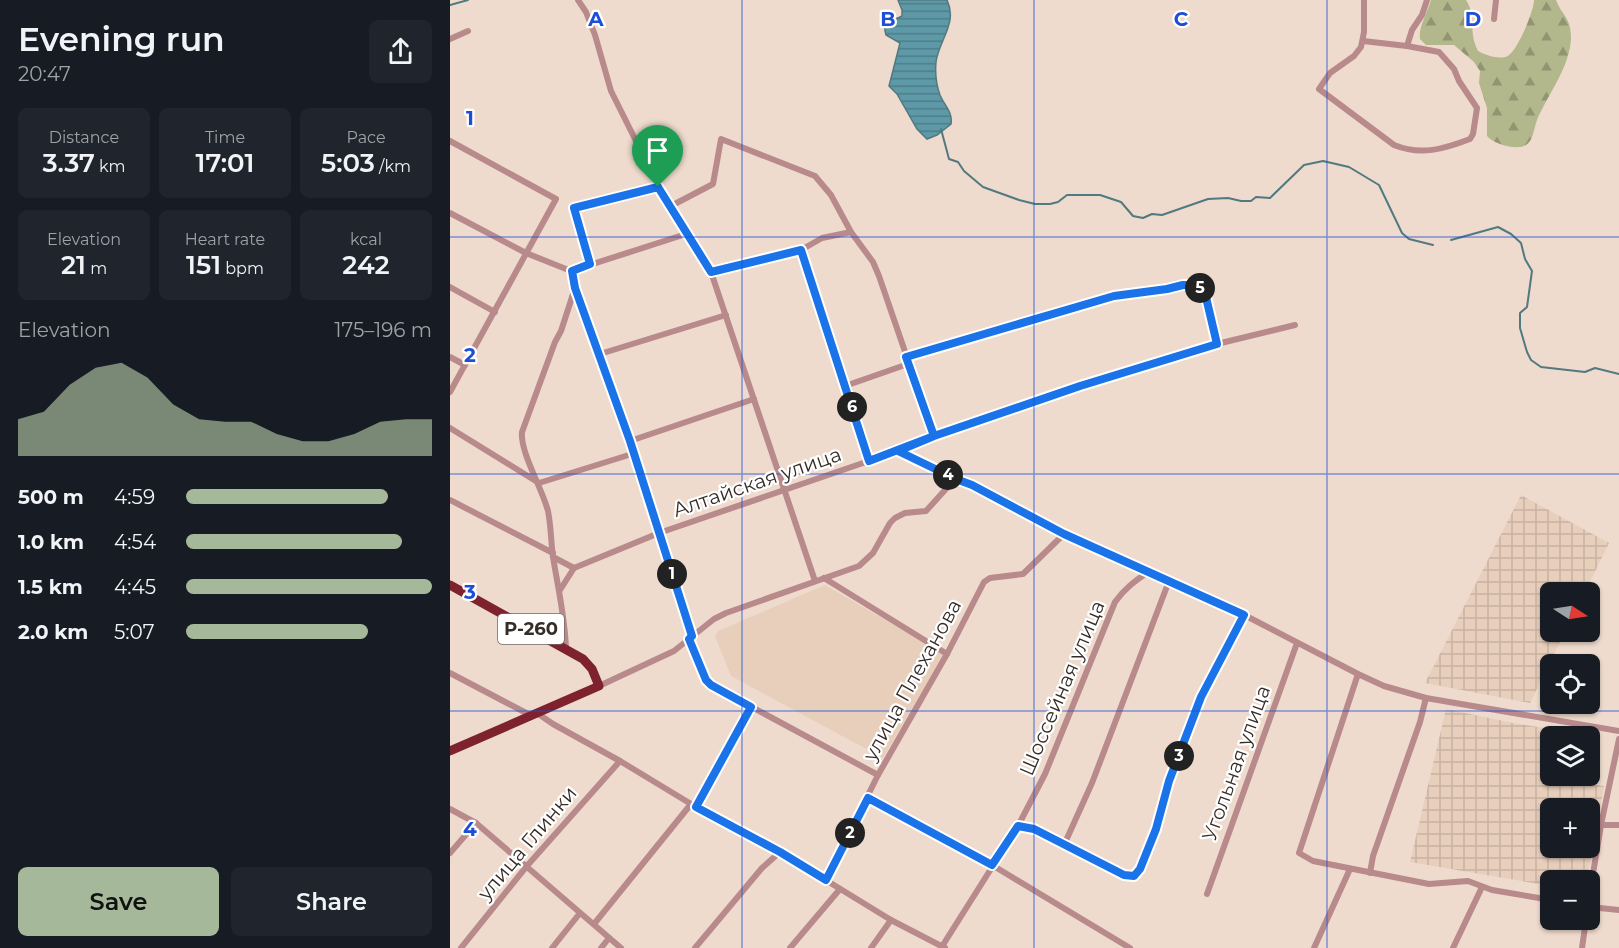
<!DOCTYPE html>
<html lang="en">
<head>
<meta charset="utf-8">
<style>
	:root { --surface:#171b24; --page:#20242c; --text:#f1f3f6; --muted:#9ea1a6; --accent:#a5b89a }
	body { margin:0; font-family:Montserrat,sans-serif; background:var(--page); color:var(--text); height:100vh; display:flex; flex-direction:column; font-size:22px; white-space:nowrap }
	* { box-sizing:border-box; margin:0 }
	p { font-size:20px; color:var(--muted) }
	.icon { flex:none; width:33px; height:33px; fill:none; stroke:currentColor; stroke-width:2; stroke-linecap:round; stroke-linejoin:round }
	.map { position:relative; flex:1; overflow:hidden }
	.side { display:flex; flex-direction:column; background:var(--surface); width:450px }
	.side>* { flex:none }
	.needle { width:39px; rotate:102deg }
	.tools { position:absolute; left:1090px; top:582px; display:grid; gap:12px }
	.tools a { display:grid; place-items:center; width:60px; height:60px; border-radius:9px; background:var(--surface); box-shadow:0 2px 4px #0004; font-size:30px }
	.pin { position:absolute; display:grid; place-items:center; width:51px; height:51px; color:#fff; margin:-62px -26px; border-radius:50% 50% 50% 0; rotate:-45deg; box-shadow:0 0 6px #0007 }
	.pin .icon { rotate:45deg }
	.km { position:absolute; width:30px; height:30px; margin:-15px; border-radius:50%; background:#222; color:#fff; font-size:16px; line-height:30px; text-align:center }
	.round { display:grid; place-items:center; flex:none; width:63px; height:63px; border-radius:9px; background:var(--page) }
	.summary { display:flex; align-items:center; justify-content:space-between; height:102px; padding:0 18px }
	h1 { font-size:33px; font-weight:600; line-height:45px }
	.figures { display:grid; grid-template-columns:repeat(3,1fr); gap:9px; height:102px; padding:6px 18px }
	.figures div { display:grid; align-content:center; border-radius:9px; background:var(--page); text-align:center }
	.figures b { font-size:26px; font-weight:600 }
	.figures small { font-size:16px; font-weight:400 }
	.figures p { font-size:16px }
	.chart { height:168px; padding:12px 18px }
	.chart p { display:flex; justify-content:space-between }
	.chart svg { width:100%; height:108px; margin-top:6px; fill:var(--accent); opacity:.7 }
	.primary-button { display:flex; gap:12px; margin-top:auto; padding:12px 18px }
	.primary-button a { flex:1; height:69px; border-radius:9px; background:var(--accent); color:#111; font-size:24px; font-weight:600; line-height:69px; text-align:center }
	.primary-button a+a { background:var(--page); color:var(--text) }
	ul { padding:0 18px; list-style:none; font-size:20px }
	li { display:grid; grid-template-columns:96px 72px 1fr; align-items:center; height:45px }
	li i { height:15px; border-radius:8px; background:var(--accent) }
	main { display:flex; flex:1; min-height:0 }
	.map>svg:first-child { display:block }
	.built { fill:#e8cfbc }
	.industrial { fill:url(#industrial-grid); fill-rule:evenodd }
	.forest { fill:url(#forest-firs) }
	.water { fill:url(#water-rules); stroke:#517981; stroke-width:1.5 }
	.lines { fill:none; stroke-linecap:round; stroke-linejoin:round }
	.stream { stroke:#517981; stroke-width:2 }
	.minor { stroke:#b88a8b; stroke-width:6 }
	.highway { stroke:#7d222e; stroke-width:9 }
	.route-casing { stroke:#fff; stroke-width:12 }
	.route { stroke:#1a73e8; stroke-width:8 }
	.grid { fill:none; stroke:#1d4ed8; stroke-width:1.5; stroke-opacity:0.55 }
	.labels { text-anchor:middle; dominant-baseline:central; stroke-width:4.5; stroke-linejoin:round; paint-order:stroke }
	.shield { fill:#fff; stroke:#716c68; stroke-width:1.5 }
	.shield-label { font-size:18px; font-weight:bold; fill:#342d28 }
	.street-label { font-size:20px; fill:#342d28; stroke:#fff }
	.grid-label { font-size:20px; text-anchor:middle; font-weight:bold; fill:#1d4ed8; stroke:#fff; stroke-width:4.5; stroke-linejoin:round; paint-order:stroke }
</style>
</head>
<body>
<main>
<section class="side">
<div class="summary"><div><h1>Evening run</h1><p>20:47</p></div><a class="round"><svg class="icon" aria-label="share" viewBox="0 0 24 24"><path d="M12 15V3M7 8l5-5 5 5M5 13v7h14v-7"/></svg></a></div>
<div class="figures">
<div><p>Distance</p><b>3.37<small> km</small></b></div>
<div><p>Time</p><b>17:01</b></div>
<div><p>Pace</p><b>5:03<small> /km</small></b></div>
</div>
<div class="figures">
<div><p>Elevation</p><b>21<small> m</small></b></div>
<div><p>Heart rate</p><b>151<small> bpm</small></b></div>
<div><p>kcal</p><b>242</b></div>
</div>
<div class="chart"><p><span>Elevation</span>175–196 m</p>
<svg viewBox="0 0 160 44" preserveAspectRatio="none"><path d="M0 44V29L10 26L20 15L30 8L40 6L50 12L60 23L70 29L80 30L90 30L100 35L110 38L120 38L130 35L140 30L150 29L160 29V44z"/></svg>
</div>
<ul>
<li><b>500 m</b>4:59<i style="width:82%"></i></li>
<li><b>1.0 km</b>4:54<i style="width:88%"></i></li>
<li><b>1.5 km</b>4:45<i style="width:100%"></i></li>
<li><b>2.0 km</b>5:07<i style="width:74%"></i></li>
</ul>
<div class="primary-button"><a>Save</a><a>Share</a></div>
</section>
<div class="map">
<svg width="1169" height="948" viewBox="0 0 1169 948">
	<defs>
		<pattern id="industrial-grid" width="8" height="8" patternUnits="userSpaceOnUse" patternTransform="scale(1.5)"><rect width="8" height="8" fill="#e8cfbc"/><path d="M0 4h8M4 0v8" fill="none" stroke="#c8b2a2"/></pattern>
		<pattern id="forest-firs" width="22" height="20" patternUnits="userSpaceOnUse" patternTransform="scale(1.5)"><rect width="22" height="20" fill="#b2b78c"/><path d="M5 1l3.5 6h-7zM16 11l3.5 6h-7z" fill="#929572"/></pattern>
		<pattern id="water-rules" width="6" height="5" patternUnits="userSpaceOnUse" patternTransform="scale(1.5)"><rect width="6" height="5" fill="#5e99a7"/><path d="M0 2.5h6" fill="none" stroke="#4e7d88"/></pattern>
	</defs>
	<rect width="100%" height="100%" fill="#eedbcd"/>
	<path class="built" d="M375,585L494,654L433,758L281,676L265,636L268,631Z"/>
	<g class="industrial">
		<path d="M1071,495L1159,543L1135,592H1101V632H1115L1080,703L975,683Z"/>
		<path d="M996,709L1063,723L1147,736L1141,784L1154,786L1137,880H1101V886L960,862ZM1140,736V776H1101V736ZM1101,808H1140V848H1101Z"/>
	</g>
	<path class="forest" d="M981,0H1016C1028,19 1017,29 1028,51C1035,55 1052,61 1059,55C1068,49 1084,11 1084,0H1106C1112,16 1121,17 1121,38C1120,67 1098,94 1087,120C1084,128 1083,141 1076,145C1066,151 1044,144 1037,136V108L1029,83L1030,71L1024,62L1004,45H976L970,39C968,27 978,12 981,0Z"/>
	<path class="water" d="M448,0H497C508,23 489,40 486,62C485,73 486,84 490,95C494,105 503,112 501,124L487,135L477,139L467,129L447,94L439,86L450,43L436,35C431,18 442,22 452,16V10Z"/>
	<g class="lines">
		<g class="stream">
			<path d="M0,5L18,0"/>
			<path d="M491,129L499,159L508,162L514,171L533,187L569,200L585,204H600L608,202L617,195H650L671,202L683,216L693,218L702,214L712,215L758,199L778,198L791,201H801L806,197L820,198L854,165L873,161L899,167L929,185L952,233L959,239L983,245"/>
			<path d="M1001,240L1048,227L1061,234L1071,243L1075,259L1082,271L1077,307L1070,313V328L1077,352L1081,360L1091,367L1135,372L1145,368L1169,374"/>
		</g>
		<g class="minor">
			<path d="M128,0L136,12L145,35L161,91L219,207L261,272L365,581"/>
			<path d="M914,0V32L911,47L904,56L880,73L869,89L944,145C971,156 994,149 1020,139L1023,134L1027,108L1009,81L1004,69L989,52L957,46"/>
			<path d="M1044,19L1046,0"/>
			<path d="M0,39L18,31"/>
			<path d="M913,41L957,46L962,30L972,15L977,0"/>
			<path d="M0,141L106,199L0,392"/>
			<path d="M219,207L263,184L271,139L365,176L381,195L401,232L423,262L429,276L484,436"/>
			<path d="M0,213L76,253L121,271L236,234"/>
			<path d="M351,250L419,461"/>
			<path d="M140,264L124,208L208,187"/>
			<path d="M121,271L125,288L180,441L242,636"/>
			<path d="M261,272L351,250L372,238L401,232"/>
			<path d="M0,287L45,312"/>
			<path d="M150,354L276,315"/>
			<path d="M0,357L15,365"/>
			<path d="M456,357L664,296L717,289L733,285H744L755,293L767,344"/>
			<path d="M395,386L458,364"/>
			<path d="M0,428L89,483L182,454"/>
			<path d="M180,441L304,399"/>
			<path d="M448,451L505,479L522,485L614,534L800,618L908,674L934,686L976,698L1169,731"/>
			<path d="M0,500L103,553"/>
			<path d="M103,557L124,568"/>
			<path d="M124,568L209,533L448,451L484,436L738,351L845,325"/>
			<path d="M374,578L497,654"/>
			<path d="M110,590L124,568"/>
			<path d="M239,639L253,674L261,685L428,775"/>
			<path d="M116,649C115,617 108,588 103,557C101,542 101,526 98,511C92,488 70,452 72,432L105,342L111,331L125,288"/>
			<path d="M0,673L80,715"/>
			<path d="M908,674L849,853L863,861L979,884L1018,881L1042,890L1101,900"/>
			<path d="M149,686L224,651L264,619L276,613L409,566L423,553L440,523L445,518L455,513L476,511L505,479"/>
			<path d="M87,713L103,724L170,761L246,807L330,852L441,920L495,948"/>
			<path d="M418,798L542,865L680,948"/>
			<path d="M246,807L301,707"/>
			<path d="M0,809L26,823L171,948"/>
			<path d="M1151,825H1169"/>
			<path d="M568,826L584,829L674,875L684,876L690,869L706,829L719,781L751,697L794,615"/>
			<path d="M614,845L642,783L719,581"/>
			<path d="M0,853L26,823"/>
			<path d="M920,873L923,856L970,722L976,698"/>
			<path d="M376,880L428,775L497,654L534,582L540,578L573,574L614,534"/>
			<path d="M1140,892L1151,825L1169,739"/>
			<path d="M757,894L847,643"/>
			<path d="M1140,907L1169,910"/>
			<path d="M144,924L241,804"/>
			<path d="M11,948L76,867L170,761"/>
			<path d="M102,948L130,913"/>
			<path d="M151,948L159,938"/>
			<path d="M245,948L312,868L330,852"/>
			<path d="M340,948L390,889"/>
			<path d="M421,948L441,920"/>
			<path d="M491,948L568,826L595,774L665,602C674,589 685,581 698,572"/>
			<path d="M864,948L900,869"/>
			<path d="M1003,948L1032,887"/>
			<path d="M1132,948L1136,920"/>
		</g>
		<path class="highway" d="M0,585L133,659L142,669L149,686L0,751"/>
	</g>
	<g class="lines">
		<g class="route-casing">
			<path id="route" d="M208,187L124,208L140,264L122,271L125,288L180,441L242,636L239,639L256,680L261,685L301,707L246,807L330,852L376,880L418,798L542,865L568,826L584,829L674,875L684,876L690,869L706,829L719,781L751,697L794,615L614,534L522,485L506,479L448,451L484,436L456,357L664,296L717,289L733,285H744L755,293L767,344L630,386L484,436L419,461L351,250L261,272L208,187"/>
		</g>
		<use href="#route" class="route"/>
	</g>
	<path class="grid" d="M292,0V948M584,0V948M877,0V948M0,237H1169M0,474H1169M0,711H1169"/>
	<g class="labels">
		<rect class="shield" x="48" y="614" width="66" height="30" rx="4.5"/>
		<g class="shield-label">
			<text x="81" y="629">Р-260</text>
		</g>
		<g class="street-label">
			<text transform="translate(307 482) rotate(-19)">Алтайская улица</text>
			<text transform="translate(462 680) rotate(-61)">улица Плеханова</text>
			<text transform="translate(612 688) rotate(-67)">Шоссейная улица</text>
			<text transform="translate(786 763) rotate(-70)">Угольная улица</text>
			<text transform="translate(77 843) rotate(-50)">улица Глинки</text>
		</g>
	</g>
	<g class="grid-label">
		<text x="146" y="26">A</text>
		<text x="438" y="26">B</text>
		<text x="731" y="26">C</text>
		<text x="1023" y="26">D</text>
		<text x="20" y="125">1</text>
		<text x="20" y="362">2</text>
		<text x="20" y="599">3</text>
		<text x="20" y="836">4</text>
	</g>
</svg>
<div class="tools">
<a><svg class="needle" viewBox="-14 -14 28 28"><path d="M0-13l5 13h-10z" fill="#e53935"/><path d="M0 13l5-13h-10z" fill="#9ea1a6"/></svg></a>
<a><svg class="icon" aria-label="locate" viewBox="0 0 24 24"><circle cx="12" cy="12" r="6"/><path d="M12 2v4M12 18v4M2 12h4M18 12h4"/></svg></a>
<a><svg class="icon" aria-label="layers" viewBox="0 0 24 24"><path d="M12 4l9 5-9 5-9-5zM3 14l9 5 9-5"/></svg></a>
<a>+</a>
<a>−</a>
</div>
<div class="pin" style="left:208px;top:187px;background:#1e9e55"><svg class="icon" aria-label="arrive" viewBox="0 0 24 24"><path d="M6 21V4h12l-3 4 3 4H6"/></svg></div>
<b class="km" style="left:222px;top:574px">1</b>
<b class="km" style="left:400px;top:833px">2</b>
<b class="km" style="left:729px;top:756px">3</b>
<b class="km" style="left:498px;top:475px">4</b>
<b class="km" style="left:750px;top:288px">5</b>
<b class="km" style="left:402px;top:407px">6</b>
</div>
</main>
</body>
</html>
